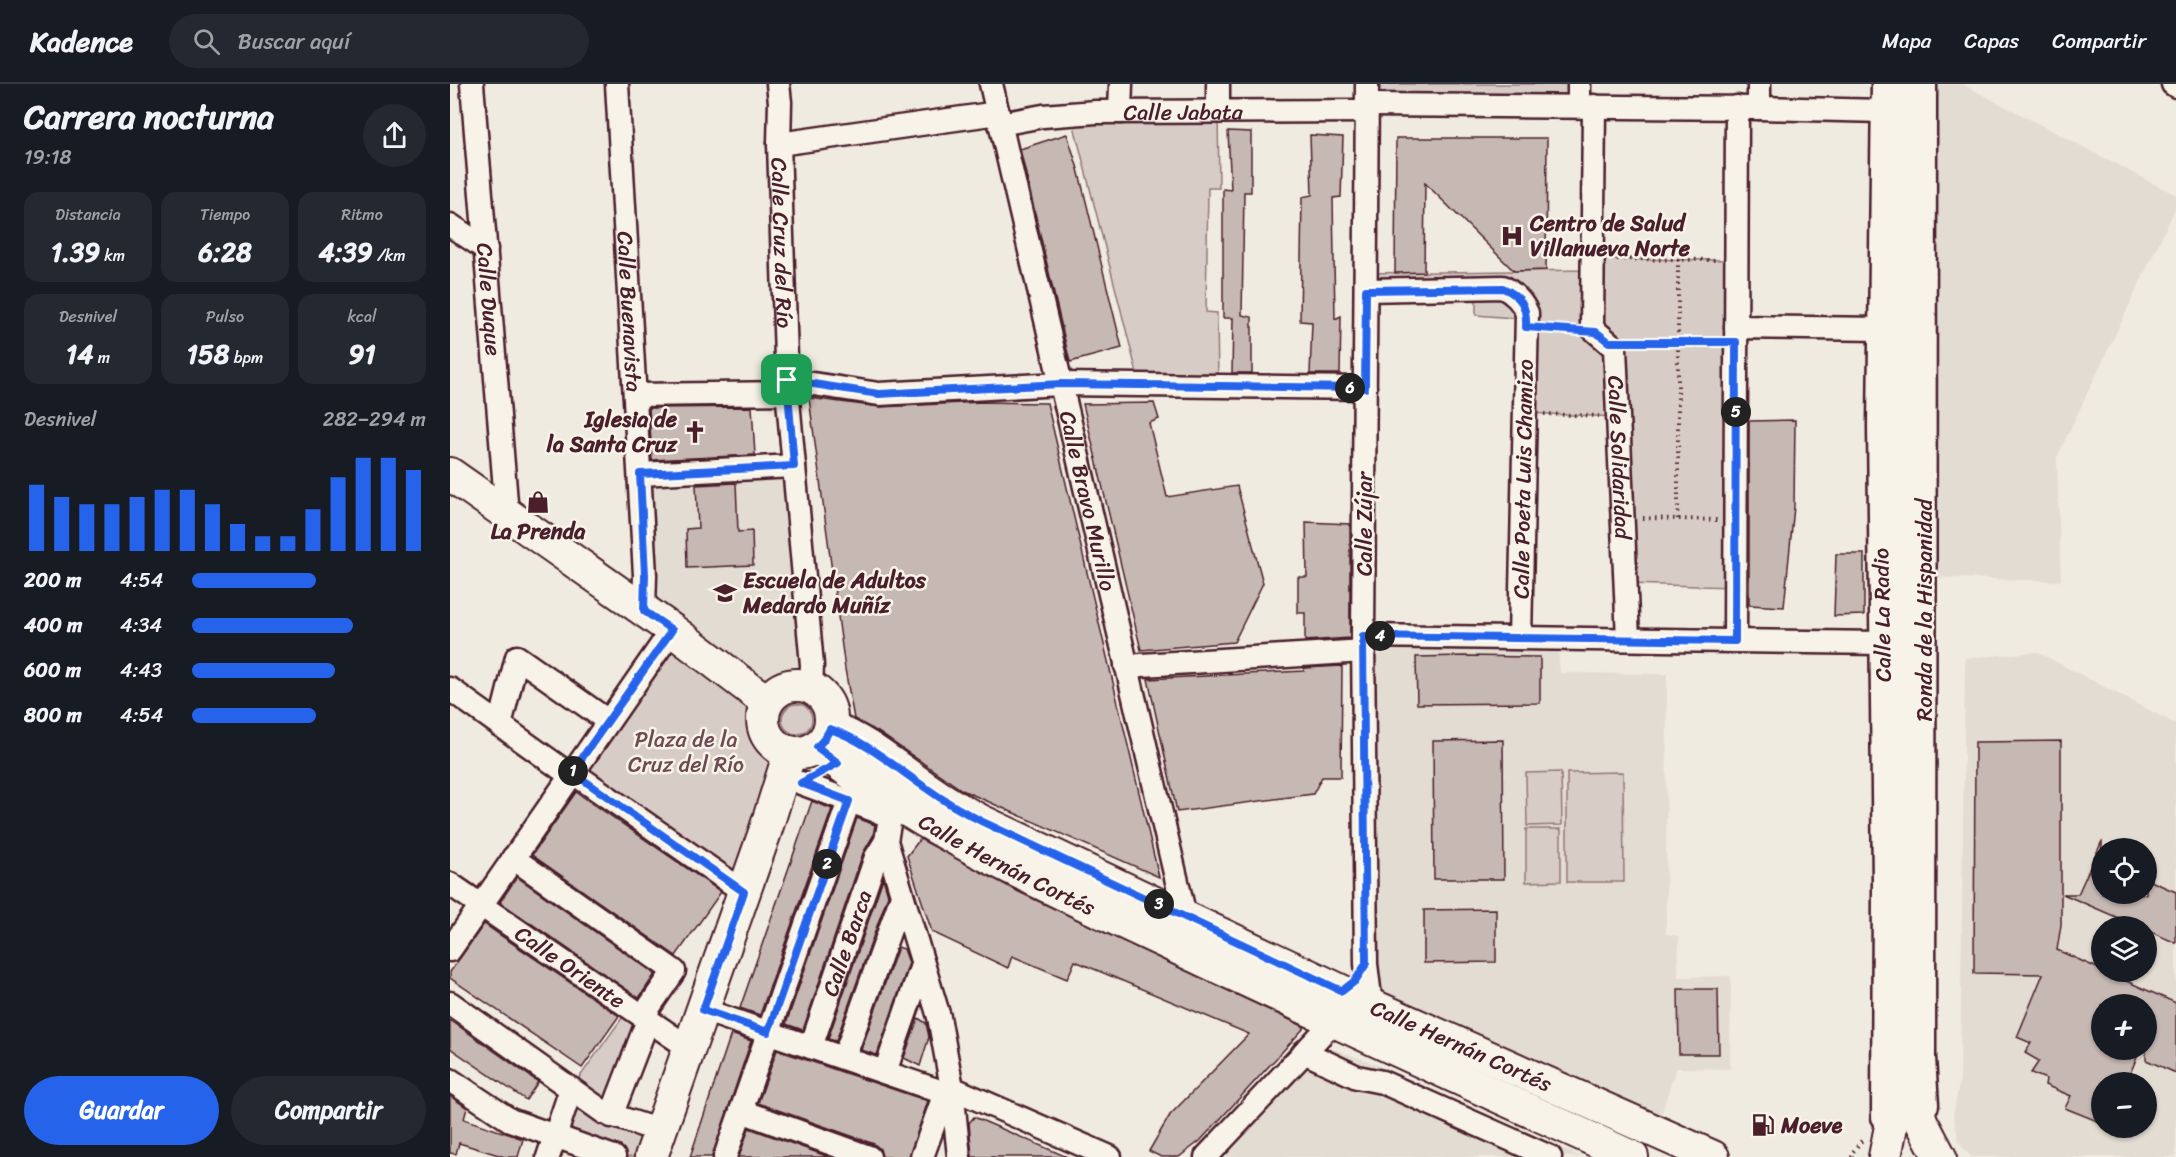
<!DOCTYPE html>
<html lang="es">
<head>
<meta charset="utf-8">
<style>
	:root { --surface:#171b24; --page:#242831; --text:#f1f3f6; --muted:#9ea1a6; --line:#363941; --accent:#2563eb }
	body { margin:0; font-family:Sriracha,sans-serif; background:var(--page); color:var(--text); height:100vh; display:flex; flex-direction:column; font-size:22px; white-space:nowrap }
	* { box-sizing:border-box; margin:0 }
	p { font-size:20px; color:var(--muted) }
	.icon { flex:none; width:33px; height:33px; fill:none; stroke:currentColor; stroke-width:2; stroke-linecap:round; stroke-linejoin:round }
	.map { position:relative; flex:1; overflow:hidden }
	.side { display:flex; flex-direction:column; background:var(--surface); width:450px }
	.side>* { flex:none }
	.tools { position:absolute; left:1641px; top:754px; display:grid; gap:12px }
	.tools a { display:grid; place-items:center; width:66px; height:66px; border-radius:50%; background:var(--surface); box-shadow:0 2px 4px #0004; font-size:30px }
	.pin { position:absolute; display:grid; place-items:center; width:51px; height:51px; color:#fff; margin:-26px; border-radius:12px; box-shadow:0 3px 9px #0006 }
	.km { position:absolute; width:30px; height:30px; margin:-15px; border-radius:50%; background:#222; color:#fff; font-size:16px; line-height:30px; text-align:center }
	.round { display:grid; place-items:center; flex:none; width:63px; height:63px; border-radius:32px; background:var(--page) }
	.headline { display:flex; align-items:center; justify-content:space-between; height:102px; padding:0 24px }
	h1 { font-size:33px; font-weight:700; line-height:45px }
	.metrics { display:grid; grid-template-columns:repeat(3,1fr); gap:9px; height:102px; padding:6px 24px }
	.metrics div { display:grid; align-content:center; border-radius:15px; background:var(--page); text-align:center }
	.metrics b { font-size:26px; font-weight:700 }
	.metrics small { font-size:16px; font-weight:400 }
	.metrics p { font-size:16px }
	.chart { height:168px; padding:12px 24px }
	.chart p { display:flex; justify-content:space-between }
	.chart svg { width:100%; height:108px; margin-top:6px; stroke:var(--accent); stroke-width:6 }
	.primary-button { display:flex; gap:12px; margin-top:auto; padding:12px 24px }
	.primary-button a { flex:1; height:69px; border-radius:36px; background:var(--accent); color:#fff; font-size:24px; font-weight:700; line-height:69px; text-align:center }
	.primary-button a+a { background:var(--page); color:var(--text) }
	ul { padding:0 24px; list-style:none; font-size:20px }
	li { display:grid; grid-template-columns:96px 72px 1fr; align-items:center; height:45px }
	li i { height:15px; border-radius:8px; background:var(--accent) }
	header { display:flex; align-items:center; gap:36px; box-sizing:border-box; height:84px; padding:0 30px; background:var(--surface); border-bottom:2px solid var(--line) }
	header strong { font-size:28px }
	nav { display:flex; gap:33px; margin-inline-start:auto; font-size:21px }
	.search { width:420px; height:54px; background:var(--page); display:flex; align-items:center; gap:15px; box-sizing:border-box; padding:0 21px; border-radius:33px; color:var(--muted); font-size:22px }
	main { display:flex; flex:1; min-height:0 }
	.map>svg:first-child { display:block }
	.built { fill:#e3dcd2; fill-rule:evenodd }
	.green { fill:#d8cdc6; stroke:#917678; stroke-width:1.5 }
	.building { fill:#c6b8b3; stroke:#4a1f2b; stroke-width:1.5 }
	.lines { fill:none; stroke-linecap:round; stroke-linejoin:round }
	.street-casing { stroke:#4a1f2b; stroke-width:27 }
	.secondary-casing { stroke:#4a1f2b; stroke-width:36 }
	.path { stroke:#4a1f2b; stroke-width:4; stroke-dasharray:1.5 4.5; stroke-linecap:butt }
	.street { stroke:#f7f3e8; stroke-width:22 }
	.secondary { stroke:#f7f3e8; stroke-width:32 }
	.route-casing { stroke:#fff; stroke-width:12 }
	.route { stroke:#2563eb; stroke-width:8 }
	.labels { text-anchor:middle; dominant-baseline:central; stroke-width:5; stroke-linejoin:round; paint-order:stroke }
	.street-label { font-size:22px; fill:#4a1f2b; stroke:#f7f3e8 }
	.poi-label { font-size:22px; font-weight:bold; fill:#4a1f2b; stroke:#f7f3e8; text-anchor:start }
	.park-label { font-size:22px; fill:#6e4a52; stroke:#f7f3e8 }
</style>
</head>
<body>
<header>
<strong>Kadence</strong>
<div class="search"><svg class="icon" aria-label="search" viewBox="0 0 24 24"><circle cx="10" cy="10" r="6"/><path d="M15 15l6 6"/></svg>Buscar aquí</div>
<nav><a>Mapa</a><a>Capas</a><a>Compartir</a></nav>
</header>
<main>
<section class="side">
<div class="headline"><div><h1>Carrera nocturna</h1><p>19:18</p></div><a class="round"><svg class="icon" aria-label="share" viewBox="0 0 24 24"><path d="M12 15V3M7 8l5-5 5 5M5 13v7h14v-7"/></svg></a></div>
<div class="metrics">
<div><p>Distancia</p><b>1.39<small> km</small></b></div>
<div><p>Tiempo</p><b>6:28</b></div>
<div><p>Ritmo</p><b>4:39<small> /km</small></b></div>
</div>
<div class="metrics">
<div><p>Desnivel</p><b>14<small> m</small></b></div>
<div><p>Pulso</p><b>158<small> bpm</small></b></div>
<div><p>kcal</p><b>91</b></div>
</div>
<div class="chart"><p><span>Desnivel</span>282–294 m</p>
<svg viewBox="0 0 160 44" preserveAspectRatio="none"><path d="M5 44V17M15 44V22M25 44V25M35 44V25M45 44V22M55 44V19M65 44V19M75 44V25M85 44V33M95 44V38M105 44V38M115 44V27M125 44V14M135 44V6M145 44V6M155 44V11"/></svg>
</div>
<ul>
<li><b>200 m</b>4:54<i style="width:53%"></i></li>
<li><b>400 m</b>4:34<i style="width:69%"></i></li>
<li><b>600 m</b>4:43<i style="width:61%"></i></li>
<li><b>800 m</b>4:54<i style="width:53%"></i></li>
</ul>
<div class="primary-button"><a>Guardar</a><a>Compartir</a></div>
</section>
<div class="map">
<svg width="1726" height="1073" viewBox="0 0 1726 1073">
	<rect width="100%" height="100%" fill="#f0ebe0"/>
	<filter id="ink" filterUnits="userSpaceOnUse"><feTurbulence type="fractalNoise" baseFrequency=".0167" numOctaves="2"/><feDisplacementMap in="SourceGraphic" scale="12" xChannelSelector="R" yChannelSelector="G"/><feConvolveMatrix kernelMatrix="1 2 1 2 8 2 1 2 1" color-interpolation-filters="sRGB"/></filter>
	<g filter="url(#ink)">
		<g class="built">
			<path d="M1475,0H1512L1726,111V123L1607,373L1611,497L1474,493Z"/>
			<path d="M344,382L356,601L345,600L334,603L324,609L194,527L190,390Z"/>
			<path d="M913,552L1107,554L1110,589L1217,590L1216,850L1229,852L1228,893L1281,892L1280,985L1226,984L1206,1047L921,921Z"/>
			<path d="M1587,568L1726,640V1073H1521L1509,1058L1503,1031L1510,995L1515,574ZM1652,765H1696V810H1652ZM1652,843H1696V888H1652ZM1652,921H1696V966H1652ZM1652,999H1696V1044H1652Z"/>
			<path d="M875,962L926,980L1131,1073H773Z"/>
		</g>
		<g class="green">
			<path d="M917,0H1129V22L917,21Z"/>
			<path d="M768,27L769,104H758L756,228L767,229L768,302L690,301L621,30Z"/>
			<path d="M1143,175L1286,176L1285,503L1176,500L1168,333L1075,329L1076,235L1026,231V204L916,206V189L1142,186Z"/>
			<path d="M222,546L314,629C313,646 319,657 334,667L294,808L122,688Z"/>
			<circle cx="347" cy="635" r="15"/>
			<path d="M1111,688L1112,741L1077,742L1076,689Z"/>
			<path d="M1173,688L1174,798H1117V689Z"/>
			<path d="M1076,745H1111V797L1076,798Z"/>
			<path d="M180,923L198,936L161,1031L210,1047L201,1073H164L105,1052L121,1005Z"/>
		</g>
		<g class="building">
			<path d="M778,47L801,48V108H794L792,231L802,233V289H782L783,234H773V105L781,106Z"/>
			<path d="M617,50L628,85L672,264L620,278L570,65Z"/>
			<path d="M860,51L893,53L891,113L883,114L885,235L891,232L890,290H860L862,238L850,237L852,113L862,111Z"/>
			<path d="M946,54H1097L1096,186L1064,187L975,99L974,188L945,189Z"/>
			<path d="M359,314L430,323L532,318L597,319L709,793L512,706L428,648L404,635L395,585Z"/>
			<path d="M704,319L709,335L699,339L717,413L787,402L813,499L784,558L691,566L633,320Z"/>
			<path d="M302,323L305,371L202,376L199,324Z"/>
			<path d="M1345,336L1344,423L1334,523L1299,521V337Z"/>
			<path d="M286,399L288,448L302,447L303,481L237,484L236,445L248,444L246,401Z"/>
			<path d="M856,438L900,440V554L855,557V529H848V493H857Z"/>
			<path d="M1386,470H1414V531L1384,532Z"/>
			<path d="M1015,572L1090,573V619L967,620L966,573Z"/>
			<path d="M892,582L891,693H872L863,710L727,728L698,595L854,587V584Z"/>
			<path d="M1053,656L1054,795H984L983,657Z"/>
			<path d="M1611,657V841L1607,866L1652,886V888H1656L1726,919V989L1696,976V921H1652V966H1690L1676,999H1652V1039L1615,1024L1621,1012L1595,1001L1596,995L1581,989L1589,977L1575,969L1581,959L1567,953L1593,890L1524,889L1525,658Z"/>
			<path d="M126,708L271,808L226,872L82,771Z"/>
			<path d="M362,717L382,725L310,931L290,924Z"/>
			<path d="M407,734L425,741L423,752L413,769L353,946L336,940Z"/>
			<path d="M470,755L569,808L855,943L750,1057L729,1073H711L699,1067L720,1031L799,950L625,877L617,895L562,872L558,884L482,848L457,772Z"/>
			<path d="M1652,757V810H1696V795L1726,808V859L1696,846V843H1689L1613,810H1628Z"/>
			<path d="M67,793L205,890L189,914L50,818Z"/>
			<path d="M433,794L438,811L386,957L378,955Z"/>
			<path d="M1046,825V878L974,879V826Z"/>
			<path d="M34,840L169,932L132,984L0,894V888Z"/>
			<path d="M448,863L454,865L459,879L427,971L411,966Z"/>
			<path d="M1228,905H1268L1269,970H1229Z"/>
			<path d="M468,934L476,939L479,953L470,982L454,974Z"/>
			<path d="M0,936L88,998L76,1016L0,964Z"/>
			<path d="M281,950L301,957L262,1073H240Z"/>
			<path d="M327,966L478,1017L459,1073H432L430,1065L424,1060L308,1019Z"/>
			<path d="M0,1012L17,1024L14,1035L73,1055L68,1073H55L9,1059L6,1070L0,1069Z"/>
			<path d="M524,1033L617,1073H522L519,1039Z"/>
			<path d="M299,1044L379,1073H289Z"/>
		</g>
		<g class="lines">
			<g class="street-casing">
				<g id="street">
					<path id="s1" d="M22,0L57,430"/>
					<path id="s2" d="M167,0L195,491L194,527"/>
					<path id="s3" d="M328,0L330,18L329,60L337,305L362,581L361,604"/>
					<path id="s4" d="M541,0L735,832"/>
					<path d="M917,0L913,552L916,880L921,921"/>
					<path d="M1475,0L1474,974L1477,1021"/>
					<path d="M1723,0L1726,2"/>
					<path d="M917,21L1309,24L1433,27"/>
					<path d="M1129,22V0"/>
					<path id="s5" d="M1144,22L1142,244L1165,264L1178,555"/>
					<path d="M1309,24V0"/>
					<path d="M768,27V0"/>
					<path d="M670,28L671,0"/>
					<path id="s6" d="M550,40L593,32L646,28L916,27"/>
					<path d="M329,60L548,29"/>
					<path d="M0,141L36,165"/>
					<path d="M916,206L1053,203C1065,210 1072,217 1077,229L1070,554"/>
					<path d="M1286,243L1431,245"/>
					<path d="M337,296L429,310L611,300L915,304"/>
					<path d="M185,311L338,309"/>
					<path d="M190,390L344,382"/>
					<path d="M913,552L1432,559"/>
					<path d="M1285,557L1287,23"/>
					<path d="M676,582L914,567"/>
					<path d="M0,605L120,691"/>
					<path d="M50,641L67,573L158,637"/>
					<path d="M122,688L294,808"/>
					<path d="M351,699L440,732"/>
					<path d="M443,717L436,757L489,933L502,1004L509,1073"/>
					<path d="M63,774L224,887L193,932"/>
					<path id="s7" d="M0,800L239,964"/>
					<path d="M0,866L222,546"/>
					<path d="M0,919L155,1029L210,1047"/>
					<path d="M253,926L495,1009L502,1004"/>
					<path id="s8" d="M361,963L426,773L436,757"/>
					<path d="M854,968L907,993L932,998L1100,1073"/>
					<path d="M394,974L452,812"/>
					<path d="M435,988L472,881"/>
					<path d="M0,996L60,1036L164,1073"/>
					<path d="M502,1004L660,1073"/>
					<path d="M291,1027L419,1073"/>
					<path d="M161,1032L198,936"/>
					<path d="M1433,1033L1434,799L1429,342L1433,0"/>
					<path d="M98,1073L121,1005"/>
					<path d="M275,1073L399,717"/>
					<path d="M472,1073L495,1009"/>
					<path d="M756,1073L883,938"/>
				</g>
			</g>
			<g class="secondary-casing">
				<g id="secondary">
					<path d="M0,390L222,546L317,618"/>
					<circle cx="347" cy="635" r="34"/>
					<path id="s9" d="M380,644C416,657 445,683 476,704C494,717 513,728 533,738L921,921L1263,1073"/>
					<path id="s10" d="M367,663C470,746 592,800 711,856C867,930 1025,1002 1182,1073"/>
					<path d="M1456,982L1471,1037L1490,1073"/>
					<path d="M201,1073L315,748L340,668"/>
					<path d="M1435,1073L1454,975L1456,0"/>
				</g>
			</g>
			<g class="path">
				<path d="M1161,175L1268,176"/>
				<path d="M1096,244L1125,246"/>
				<path d="M1182,258H1267"/>
				<path d="M1094,330L1149,332"/>
				<path d="M1193,434L1267,436"/>
				<path d="M1228,435V175"/>
				<path d="M1402,1073V1069L1413,1055"/>
			</g>
			<use href="#street" class="street"/>
			<use href="#secondary" class="secondary"/>
		</g>
	</g>
	<g class="lines" filter="url(#ink)">
		<g class="route-casing">
			<path id="route" d="M1053,204C1072,213 1077,222 1076,243L1146,248L1159,258H1286L1285,557L913,552L916,880L905,897L892,907L533,738C513,728 494,717 476,704C445,683 416,657 380,645L375,654L367,663L388,679L351,699L399,717L318,948L253,926L294,808L122,688L222,546L194,527L195,491L190,390L344,382L337,296L429,310L611,300L915,304L916,206Z"/>
		</g>
		<use href="#route" class="route"/>
	</g>
	<defs>
		<g id="hospital-bare" transform="scale(1.8)"><path d="M-5-5h3v3.5h4V-5h3V5h-3V1.5h-4V5h-3Z" fill="#4a1f2b" stroke="#f7f3e8" stroke-width="2.5" paint-order="stroke"/></g>
		<g id="church-bare" transform="scale(1.8)"><path d="M-1.2-6h2.4v3.5h3.3v2.4h-3.3V6h-2.4V-.1h-3.3v-2.4h3.3Z" fill="#4a1f2b" stroke="#f7f3e8" stroke-width="2.5" paint-order="stroke"/></g>
		<g id="shop-bare" transform="scale(1.8)"><path d="M-5-2.5h2.3a2.7 3.5 0 0 1 5.4 0H5L5.5 6h-11ZM-1.5-2.5h3a1.5 2.3 0 0 0-3 0Z" fill="#4a1f2b" stroke="#f7f3e8" stroke-width="2.5" paint-order="stroke"/></g>
		<g id="school-bare" transform="scale(1.8)"><path d="M0-5L7-2L0 1L-7-2ZM-4 1L0 2.5L4 1V4Q0 6-4 4Z" fill="#4a1f2b" stroke="#f7f3e8" stroke-width="2.5" paint-order="stroke"/></g>
		<g id="fuel-bare" transform="scale(1.8)"><path d="M-5.5-6h7V0h2V4h1.3V-2.5L3-4.5l.8-.8L6-3V5H2.5V1h-1V6h-7ZM-4.2-4.7v3.2H.2V-4.7Z" fill="#4a1f2b" stroke="#f7f3e8" stroke-width="2.5" paint-order="stroke"/></g>
	</defs>
	<g fill-rule="evenodd">
		<use href="#hospital-bare" x="1062" y="152"/>
		<use href="#church-bare" x="245" y="348"/>
		<use href="#shop-bare" x="88" y="418"/>
		<use href="#school-bare" x="275" y="509"/>
		<use href="#fuel-bare" x="1313" y="1041"/>
	</g>
	<g class="labels">
		<g class="street-label">
			<text stroke="none"><textPath href="#s6" startOffset="184">Calle Jabata</textPath></text>
			<text stroke="none"><textPath href="#s3" startOffset="159">Calle Cruz del Río</textPath></text>
			<text stroke="none"><textPath href="#s1" startOffset="216">Calle Duque</textPath></text>
			<text stroke="none"><textPath href="#s2" startOffset="228">Calle Buenavista</textPath></text>
			<text stroke="none"><textPath href="#s5" startOffset="362">Calle Solidaridad</textPath></text>
			<text transform="translate(1073 395) rotate(-89)">Calle Poeta Luis Chamizo</text>
			<text stroke="none"><textPath href="#s4" startOffset="428">Calle Bravo Murillo</textPath></text>
			<text transform="translate(914 440) rotate(-90)">Calle Zújar</text>
			<text transform="translate(1474 526) rotate(-90)">Ronda de la Hispanidad</text>
			<text transform="translate(1432 531) rotate(-91)">Calle La Radio</text>
			<text stroke="none"><textPath href="#s10" startOffset="224">Calle Hernán Cortés</textPath></text>
			<text stroke="none"><textPath href="#s8" startOffset="110">Calle Barca</textPath></text>
			<text stroke="none"><textPath href="#s7" startOffset="146">Calle Oriente</textPath></text>
			<text stroke="none"><textPath href="#s9" startOffset="708">Calle Hernán Cortés</textPath></text>
		</g>
		<g class="poi-label">
			<text x="1080" y="139">Centro de Salud<tspan x="1080" dy="25">Villanueva Norte</tspan></text>
			<text x="227" y="335" text-anchor="end">Iglesia de<tspan x="227" dy="25">la Santa Cruz</tspan></text>
			<text x="88" y="447" text-anchor="middle">La Prenda</text>
			<text x="293" y="496">Escuela de Adultos<tspan x="293" dy="25">Medardo Muñíz</tspan></text>
			<text x="1331" y="1041">Moeve</text>
		</g>
		<g class="park-label">
			<text x="236" y="655">Plaza de la<tspan x="236" dy="25">Cruz del Río</tspan></text>
		</g>
	</g>
</svg>
<div class="tools">
<a><svg class="icon" aria-label="locate" viewBox="0 0 24 24"><circle cx="12" cy="12" r="6"/><path d="M12 2v4M12 18v4M2 12h4M18 12h4"/></svg></a>
<a><svg class="icon" aria-label="layers" viewBox="0 0 24 24"><path d="M12 4l9 5-9 5-9-5zM3 14l9 5 9-5"/></svg></a>
<a>+</a>
<a>−</a>
</div>
<div class="pin" style="left:337px;top:296px;background:#1e9e55"><svg class="icon" aria-label="arrive" viewBox="0 0 24 24"><path d="M6 21V4h12l-3 4 3 4H6"/></svg></div>
<b class="km" style="left:123px;top:687px">1</b>
<b class="km" style="left:377px;top:780px">2</b>
<b class="km" style="left:709px;top:820px">3</b>
<b class="km" style="left:930px;top:552px">4</b>
<b class="km" style="left:1286px;top:328px">5</b>
<b class="km" style="left:900px;top:304px">6</b>
</div>
</main>
</body>
</html>
